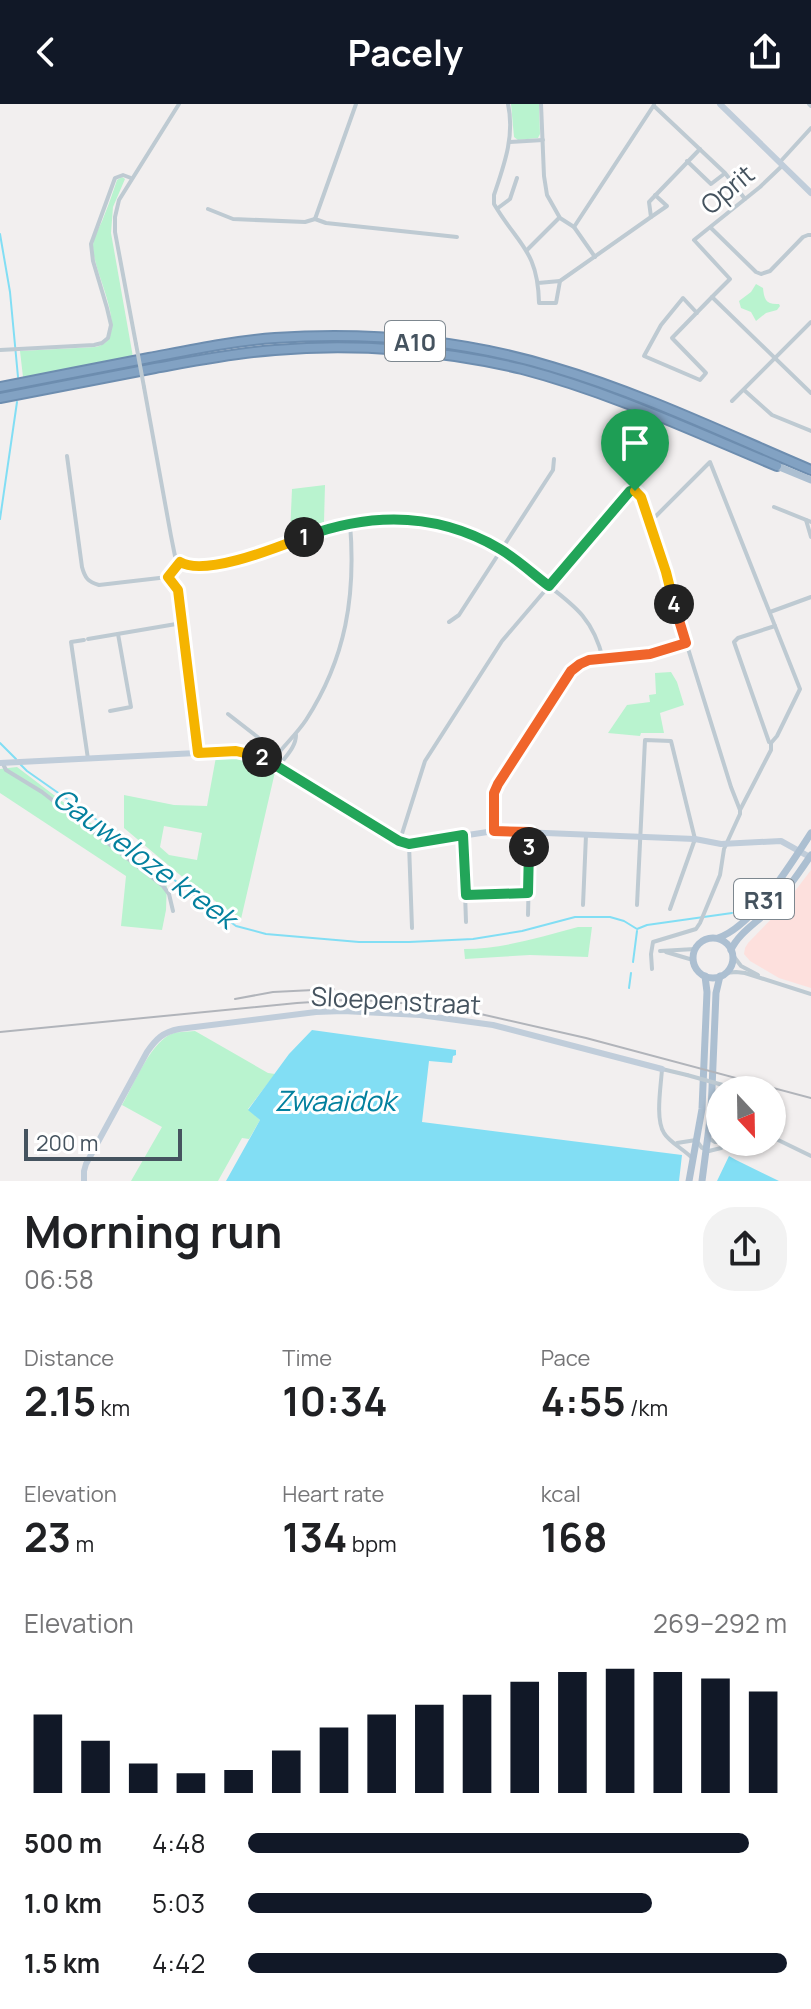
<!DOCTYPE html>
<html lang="en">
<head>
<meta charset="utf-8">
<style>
	:root { --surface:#fff; --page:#f2f2f2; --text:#202124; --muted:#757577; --accent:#111827 }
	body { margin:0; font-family:Manrope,sans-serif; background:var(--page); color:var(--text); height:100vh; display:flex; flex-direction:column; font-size:30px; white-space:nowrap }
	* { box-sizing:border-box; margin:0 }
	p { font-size:26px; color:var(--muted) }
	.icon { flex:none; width:44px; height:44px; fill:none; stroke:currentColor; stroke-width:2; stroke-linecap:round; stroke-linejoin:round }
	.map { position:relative; height:1077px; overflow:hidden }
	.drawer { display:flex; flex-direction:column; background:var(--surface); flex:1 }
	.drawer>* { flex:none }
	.needle { width:52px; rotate:158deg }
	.buttons { position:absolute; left:706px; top:972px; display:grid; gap:16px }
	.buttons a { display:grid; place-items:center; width:80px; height:80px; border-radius:50%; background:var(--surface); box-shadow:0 2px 6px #0004; font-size:40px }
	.scale { position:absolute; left:24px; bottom:20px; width:158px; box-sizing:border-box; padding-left:8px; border:4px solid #45535f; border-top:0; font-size:22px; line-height:28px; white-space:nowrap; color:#45535f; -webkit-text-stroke:6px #fff; paint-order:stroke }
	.pin { position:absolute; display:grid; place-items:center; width:68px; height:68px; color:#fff; margin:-82px -34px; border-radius:50% 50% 50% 0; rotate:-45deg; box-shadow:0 0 8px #0007 }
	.pin .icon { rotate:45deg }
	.km { position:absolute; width:40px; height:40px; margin:-20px; border-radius:50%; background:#222; color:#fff; font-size:22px; line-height:40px; text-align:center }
	.round { display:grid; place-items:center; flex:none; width:84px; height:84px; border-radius:32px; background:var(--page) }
	.overview { display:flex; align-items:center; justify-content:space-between; height:136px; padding:0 24px }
	h1 { font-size:44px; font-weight:700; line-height:60px }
	.metrics { display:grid; grid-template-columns:repeat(3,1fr); gap:12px; height:136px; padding:8px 24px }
	.metrics div { display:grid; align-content:center }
	.metrics b { font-size:40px; font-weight:700 }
	.metrics small { font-size:22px; font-weight:400 }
	.metrics p { font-size:22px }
	.chart { height:224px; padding:16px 24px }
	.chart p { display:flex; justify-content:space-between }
	.chart svg { width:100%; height:144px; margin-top:8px; stroke:var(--accent); stroke-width:6 }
	ul { padding:0 24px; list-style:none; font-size:26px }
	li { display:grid; grid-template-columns:128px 96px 1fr; align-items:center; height:60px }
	li i { height:20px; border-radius:10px; background:var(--accent) }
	header { display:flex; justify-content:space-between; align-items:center; height:104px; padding:0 24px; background:var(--accent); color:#fff; font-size:36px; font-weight:700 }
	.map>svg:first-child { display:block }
	.medical { fill:#fde0dd }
	.green { fill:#b9f3cf; fill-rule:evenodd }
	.water { fill:#82def4 }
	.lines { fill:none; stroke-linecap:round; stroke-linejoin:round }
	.stream { stroke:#82def4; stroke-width:2 }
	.highway-casing { stroke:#6d8daf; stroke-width:12 }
	.street { stroke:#becad2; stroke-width:4 }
	.secondary { stroke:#c0cdda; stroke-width:6 }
	.primary { stroke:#acbfd1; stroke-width:7 }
	.highway { stroke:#82a2c3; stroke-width:8 }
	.rail { stroke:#b1b4ba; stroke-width:2 }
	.street-bridge { stroke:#becad2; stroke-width:4 }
	.split-1-casing { stroke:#fff; stroke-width:16 }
	.split-2-casing { stroke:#fff; stroke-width:16 }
	.split-3-casing { stroke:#fff; stroke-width:16 }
	.split-4-casing { stroke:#fff; stroke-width:16 }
	.split-5-casing { stroke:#fff; stroke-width:16 }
	.split-1 { stroke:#22a559; stroke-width:10 }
	.split-2 { stroke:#f5b400; stroke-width:10 }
	.split-3 { stroke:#22a559; stroke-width:10 }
	.split-4 { stroke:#f0652b; stroke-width:10 }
	.split-5 { stroke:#f5b400; stroke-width:10 }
	.labels { text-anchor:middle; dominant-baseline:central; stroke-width:6; stroke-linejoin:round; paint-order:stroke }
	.shield { fill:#fff; stroke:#7d878f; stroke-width:2 }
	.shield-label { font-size:24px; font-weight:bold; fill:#45535f }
	.street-label { font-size:26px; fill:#45535f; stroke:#fff }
	.water-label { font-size:28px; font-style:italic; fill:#03809e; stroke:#fff }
</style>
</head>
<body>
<header><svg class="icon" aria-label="back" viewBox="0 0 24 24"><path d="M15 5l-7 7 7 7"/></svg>Pacely<svg class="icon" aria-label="share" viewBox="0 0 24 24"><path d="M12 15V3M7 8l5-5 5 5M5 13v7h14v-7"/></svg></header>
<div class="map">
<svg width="811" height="1077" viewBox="0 0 811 1077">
	<rect width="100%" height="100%" fill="#f2efef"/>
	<path class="medical" d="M811,766V884L779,874L750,857L744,850L745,844L748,839L782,804Z"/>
	<g class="green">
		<path d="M511,0H539L540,30L538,34L518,36L514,33Z"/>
		<path d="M122,73L125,75L113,103L111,129L133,253L23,273L20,247L96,243C134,234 91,167 93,141C94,131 101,121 104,112C109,100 113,88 117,76Z"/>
		<path d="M756,180L763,184C764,195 766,201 779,200L780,202L777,206L766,209L756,217L751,208L741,204L739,197L751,188Z"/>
		<path d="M325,381L324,418L290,431L292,385Z"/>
		<path d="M671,568L677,578L684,601L660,609L664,629H641L640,632L608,629L627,601L650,598L649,591L656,590L655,569Z"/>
		<path d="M216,653C239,653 256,654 275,668L241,815L192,781L124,724V691L174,701L207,702ZM164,722L202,729L197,756L169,751L160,743Z"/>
		<path d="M17,663L167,777L166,806L162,826L121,822L126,772L0,689V665Z"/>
		<path d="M578,823H592L588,853L530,851L465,855L464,845C504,845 540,833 578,823Z"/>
		<path d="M195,927L268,969L275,970L248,1005L260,1016L249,1035L242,1034L218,1077H131L162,1023L122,1001C133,982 149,942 169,931C177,927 186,928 195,927Z"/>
	</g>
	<g class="water">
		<path d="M312,926L456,946V951L453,952L452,959L429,957L422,1018L682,1051L679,1077H226L260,1016L248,1006L289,950Z"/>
		<path d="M729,1052L736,1056L779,1077H717Z"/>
	</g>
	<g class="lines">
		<g class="stream">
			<path d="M0,130L10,188L18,273"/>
			<path d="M0,415L17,298"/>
			<path d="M0,639L16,655"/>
			<path d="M20,660L27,667L131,740L178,779L236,822L266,830L359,838H409L473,835L522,827L575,813H610L624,817L637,825L647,821L732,809"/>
			<path d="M633,858L637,827"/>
			<path d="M629,884L631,869"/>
		</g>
		<g class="highway-casing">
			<g id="highway">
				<path d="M0,283C50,273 99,264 149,254C191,246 233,237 275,234C367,228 463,236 552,263C641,289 726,330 811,366"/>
				<path d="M0,294C52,284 103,274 155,264C194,257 234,249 275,246C356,239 443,246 522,265C610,288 693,327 777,362"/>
			</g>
		</g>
		<g class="street">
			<path d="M508,0C515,32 504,61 494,91V100C518,141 538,146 539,199H556L560,177L538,179"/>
			<path d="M541,0L544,72L547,91L560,114L574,123L595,153"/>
			<path d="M809,0L811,2"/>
			<path d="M654,2L725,69L745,95"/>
			<path d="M510,38L543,36"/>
			<path d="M687,57L711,80L724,70"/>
			<path d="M780,58L811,24"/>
			<path d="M783,61L760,83L694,136L730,175L712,193L811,289"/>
			<path d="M498,104L510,95L517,74"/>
			<path d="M208,105L233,115L305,118L315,115"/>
			<path d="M651,113L667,102L655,91"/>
			<path d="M315,115L326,119L457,133"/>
			<path d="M315,115L356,0"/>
			<path d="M574,123L654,1"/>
			<path d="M711,124L756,168L761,170L770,167L803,133L808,131H811"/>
			<path d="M527,146L559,114"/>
			<path d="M560,177L651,113L649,98L700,45"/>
			<path d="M697,209L683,194L661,221L644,252L700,276L706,269L672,234L712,193"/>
			<path d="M136,240L115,128V113L119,96L179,0"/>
			<path d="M0,246L94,241L102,239L108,234L111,221L107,204L93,157L91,140L115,74L123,71L131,74"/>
			<path d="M144,283L171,432L175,452L180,458"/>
			<path d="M744,286L772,311L811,327"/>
			<path d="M732,297L811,218"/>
			<path d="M67,352L82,463C85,474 88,478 99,481L168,473"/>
			<path d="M774,403L811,418"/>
			<path d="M806,416L811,433"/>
			<path d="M648,417L656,412L710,358L800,585L777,632L771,639V646L740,706V710L724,745L720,771L700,819L696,825L653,838L651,850L652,865"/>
			<path d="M180,458C209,475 295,435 326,425C341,420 358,417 374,415C417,411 465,423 502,446C514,454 525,463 536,472C570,499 592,510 603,555"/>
			<path d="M168,473L178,486L198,649"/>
			<path d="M168,473L180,458"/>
			<path d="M770,508L811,493"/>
			<path d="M449,518L459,511L553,366L554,355"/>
			<path d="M88,535L182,519"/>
			<path d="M84,536L71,538L88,655"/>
			<path d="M110,607L131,603L118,530"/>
			<path d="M228,610L264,638L261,652"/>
			<path d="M771,639L769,638L734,538L738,534L775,522"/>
			<path d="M276,659L274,655C284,641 296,631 306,616C346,554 356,492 350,419"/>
			<path d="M3,660L6,666L42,688L163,782L169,790L173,807"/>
			<path d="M276,660L281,659C287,651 296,642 296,631"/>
			<path d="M494,726V689L498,680L571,567L580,560L589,556L650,550L686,539"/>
			<path d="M463,731L466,818"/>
			<path d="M400,736L425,657L502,537L630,387H635L641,393L731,683L740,706"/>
			<path d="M409,740L412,824"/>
			<path d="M467,791L528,789"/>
			<path d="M583,801L586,731"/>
			<path d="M637,801L645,636L671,637L695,735L670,805"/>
			<path d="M528,811L530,728"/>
			<path d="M660,847L695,845"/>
			<path d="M666,848L693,856"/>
			<path d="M732,850L741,862L758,871"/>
			<path d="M725,869L736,868L745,869L811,890"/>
			<path d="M687,971L662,965C661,982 655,1015 664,1029C669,1038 685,1046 693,1055"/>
			<path d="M730,983L741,986"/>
			<path d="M772,1033L811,1052"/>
			<path d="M708,1034L715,1038H727"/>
			<path d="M677,1039L696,1036L702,1044L709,1047L721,1044L730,1038"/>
		</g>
		<g class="secondary">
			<path d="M720,0L811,89"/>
			<path d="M0,659L236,647L261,652L276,660L391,733L409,740L494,727L695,735L721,740L781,737L810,753"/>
			<path d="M84,1077V1067L86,1060L147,948C156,935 163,928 179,925L316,908L343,907L420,911L493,921L662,965"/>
		</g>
		<g class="primary">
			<path d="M777,362L811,376"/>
			<path d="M718,834C753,822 791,760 811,729"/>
			<circle cx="713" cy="854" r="20"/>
			<path d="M731,846C738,829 759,817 771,804C786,788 799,769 811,751"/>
			<path d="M689,1077L702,1005L707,888L705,872"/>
			<path d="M702,1077L711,1008L716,889L720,872"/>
		</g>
		<use href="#highway" class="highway"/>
		<g class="rail">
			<path d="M235,895L273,888L334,885"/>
			<path d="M0,928L297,899L344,896L380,897L432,902L476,909L586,934L811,994"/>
		</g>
		<g class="street-bridge">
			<path d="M136,240L144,283"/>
			<path d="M687,971L730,983"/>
		</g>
	</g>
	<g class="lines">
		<g class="split-1-casing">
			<path id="split-1" d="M304,433C371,408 437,408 500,445C517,455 533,470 549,482L630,387H635"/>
		</g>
		<g class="split-2-casing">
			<path id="split-2" d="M262,653L236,647L198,649L178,486L168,473L180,458C205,473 278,443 304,433"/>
		</g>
		<g class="split-3-casing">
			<path id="split-3" d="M262,653L399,737L409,740L463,731L466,791L528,789L529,743"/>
		</g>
		<g class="split-4-casing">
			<path id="split-4" d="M529,743L530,728L494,727V689L498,680L571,567L580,560L589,556L650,550L686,539L674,500"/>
		</g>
		<g class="split-5-casing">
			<path id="split-5" d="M635,387L641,393L666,468L674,500"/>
		</g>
		<use href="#split-1" class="split-1"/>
		<use href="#split-2" class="split-2"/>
		<use href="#split-3" class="split-3"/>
		<use href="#split-4" class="split-4"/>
		<use href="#split-5" class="split-5"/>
	</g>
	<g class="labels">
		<g class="shield">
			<rect x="385" y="217" width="60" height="40" rx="6"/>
			<rect x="734" y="775" width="60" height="40" rx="6"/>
		</g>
		<g class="shield-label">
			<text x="415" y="237">A10</text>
			<text x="764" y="795">R31</text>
		</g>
		<g class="street-label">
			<text transform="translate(727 85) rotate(-40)">Oprit</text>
			<text transform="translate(396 896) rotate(3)">Sloepenstraat</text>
		</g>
		<g class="water-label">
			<text transform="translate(145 753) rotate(36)">Gauweloze kreek</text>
			<text x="335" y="996">Zwaaidok</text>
		</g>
	</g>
</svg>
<div class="buttons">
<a><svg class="needle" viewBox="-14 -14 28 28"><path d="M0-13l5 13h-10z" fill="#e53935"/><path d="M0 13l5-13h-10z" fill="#757577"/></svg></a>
</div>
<div class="scale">200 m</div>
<div class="pin" style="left:635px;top:387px;background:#1e9e55"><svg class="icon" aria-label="arrive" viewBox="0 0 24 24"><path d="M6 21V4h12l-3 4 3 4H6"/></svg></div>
<b class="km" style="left:304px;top:433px">1</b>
<b class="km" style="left:262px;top:653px">2</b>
<b class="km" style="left:529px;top:743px">3</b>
<b class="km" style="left:674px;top:500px">4</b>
</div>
<section class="drawer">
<div class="overview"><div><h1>Morning run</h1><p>06:58</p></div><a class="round"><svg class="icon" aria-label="share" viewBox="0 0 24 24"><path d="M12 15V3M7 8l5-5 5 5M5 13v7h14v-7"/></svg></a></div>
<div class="metrics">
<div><p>Distance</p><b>2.15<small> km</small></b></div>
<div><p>Time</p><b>10:34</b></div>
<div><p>Pace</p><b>4:55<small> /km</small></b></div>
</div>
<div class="metrics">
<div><p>Elevation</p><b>23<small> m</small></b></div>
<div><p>Heart rate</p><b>134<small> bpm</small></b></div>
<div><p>kcal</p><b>168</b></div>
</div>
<div class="chart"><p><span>Elevation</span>269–292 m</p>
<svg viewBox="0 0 160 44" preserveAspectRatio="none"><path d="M5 44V20M15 44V28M25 44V35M35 44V38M45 44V37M55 44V31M65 44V24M75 44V20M85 44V17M95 44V14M105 44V10M115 44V7M125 44V6M135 44V7M145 44V9M155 44V13"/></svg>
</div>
<ul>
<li><b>500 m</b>4:48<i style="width:93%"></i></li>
<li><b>1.0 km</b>5:03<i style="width:75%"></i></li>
<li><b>1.5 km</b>4:42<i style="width:100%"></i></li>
</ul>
</section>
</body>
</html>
